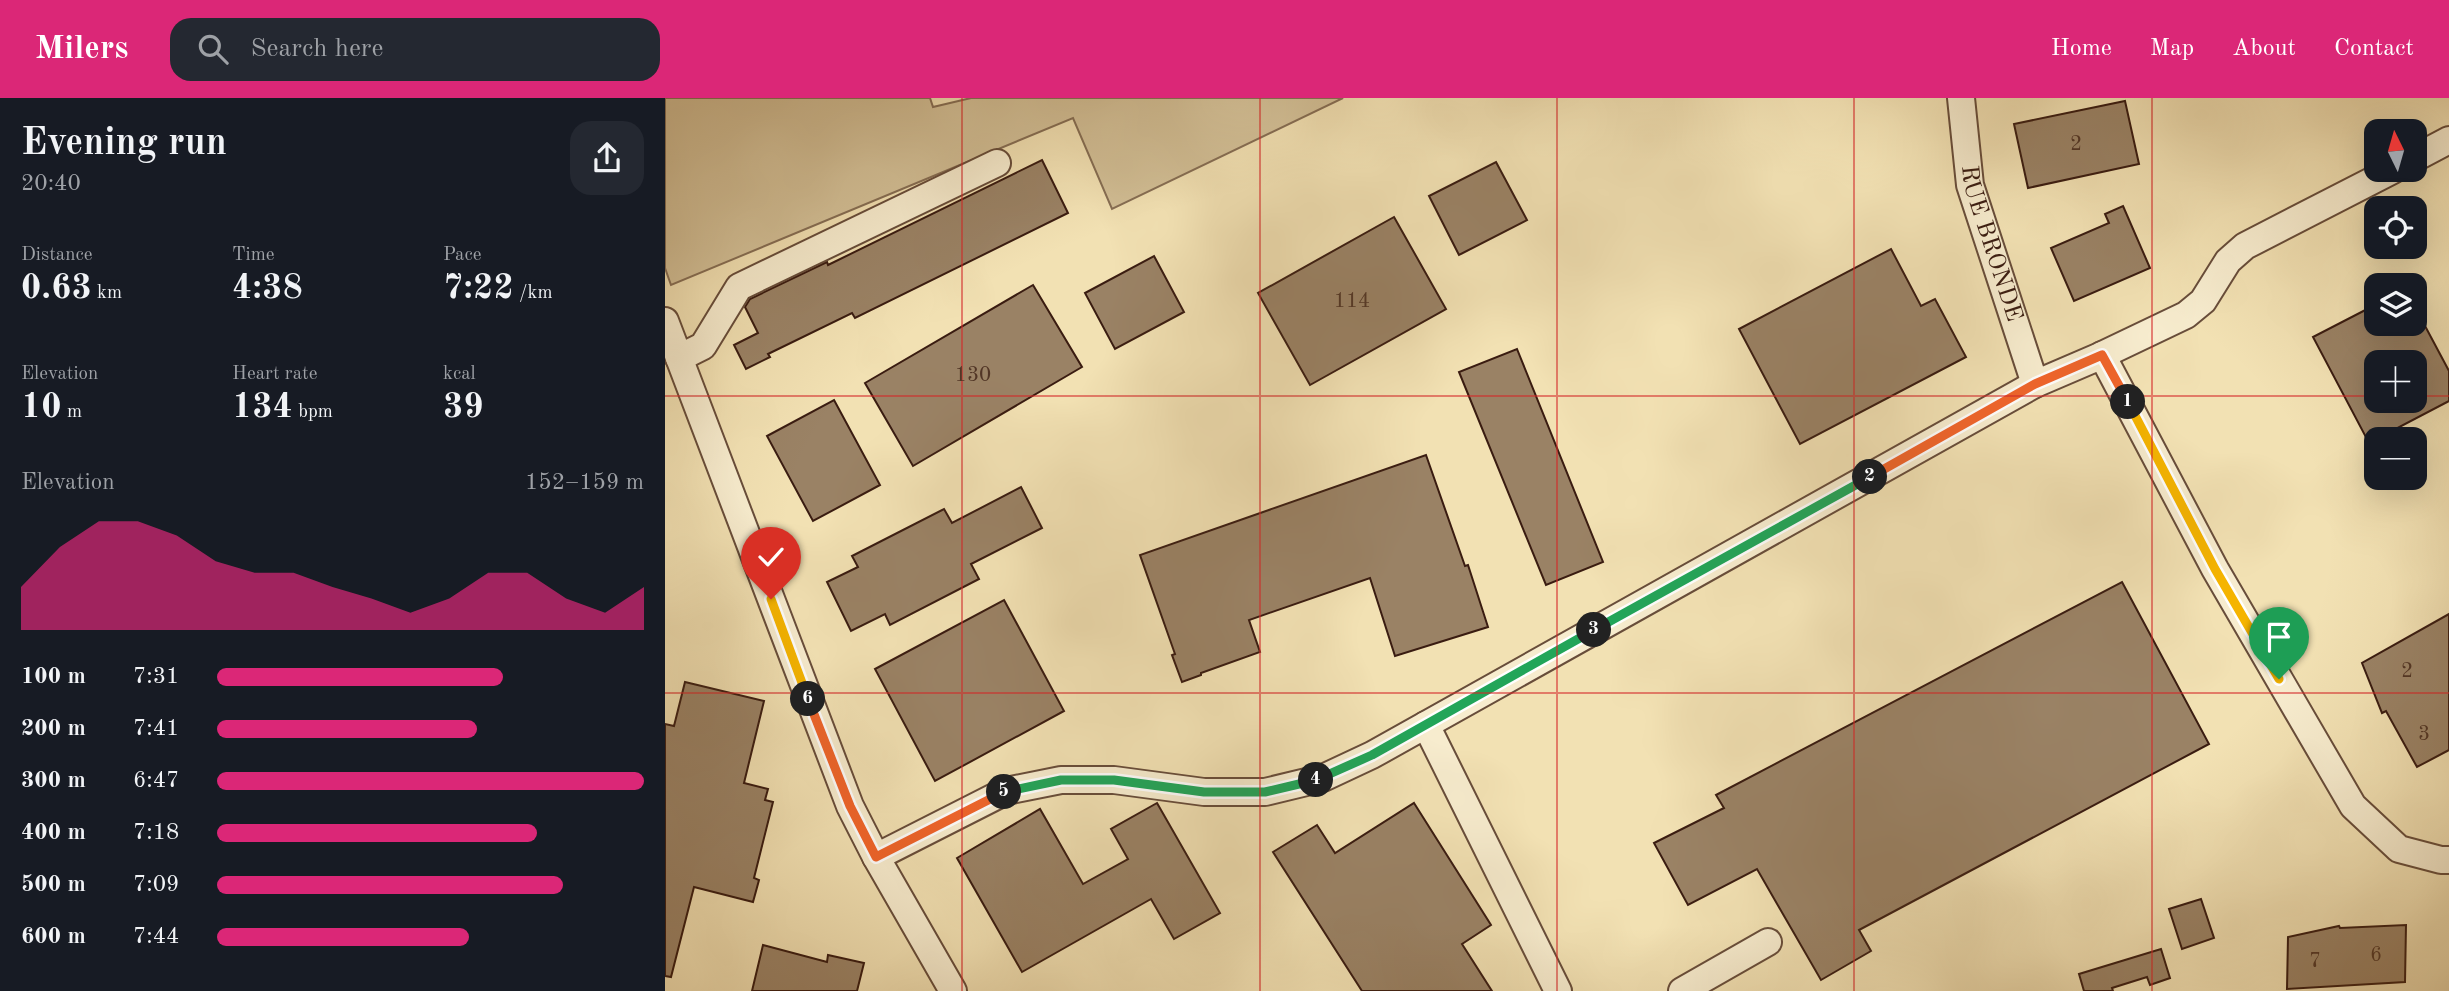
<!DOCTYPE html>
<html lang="en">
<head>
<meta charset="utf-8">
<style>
	:root { --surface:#171b24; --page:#242831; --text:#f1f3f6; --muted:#9ea1a6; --accent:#db2777 }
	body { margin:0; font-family:"Old Standard TT",serif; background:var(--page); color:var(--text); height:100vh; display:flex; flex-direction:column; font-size:26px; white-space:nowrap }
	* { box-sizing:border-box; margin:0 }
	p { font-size:23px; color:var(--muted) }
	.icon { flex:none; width:38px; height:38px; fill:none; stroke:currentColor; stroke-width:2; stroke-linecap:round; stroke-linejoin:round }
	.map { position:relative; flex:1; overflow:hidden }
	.details { display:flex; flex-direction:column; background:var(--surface); width:665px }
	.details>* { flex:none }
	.needle { width:46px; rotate:355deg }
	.fabs { position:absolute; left:1699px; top:21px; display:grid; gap:14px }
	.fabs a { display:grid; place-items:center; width:63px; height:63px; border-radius:14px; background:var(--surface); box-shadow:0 7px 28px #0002; font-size:35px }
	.pin { position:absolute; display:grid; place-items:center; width:60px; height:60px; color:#fff; margin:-72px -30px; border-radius:50% 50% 50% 0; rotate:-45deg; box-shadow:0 0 7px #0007 }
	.pin .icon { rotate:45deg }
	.km { position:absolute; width:35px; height:35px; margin:-18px; border-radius:50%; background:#222; color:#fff; font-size:19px; line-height:35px; text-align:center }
	.round { display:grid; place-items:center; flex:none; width:74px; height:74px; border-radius:21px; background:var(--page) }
	.summary { display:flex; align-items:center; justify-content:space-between; height:119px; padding:0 21px }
	h1 { font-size:38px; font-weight:600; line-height:52px }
	.stats { display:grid; grid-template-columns:repeat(3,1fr); gap:10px; height:119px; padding:7px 21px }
	.stats div { display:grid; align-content:center }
	.stats b { font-size:35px; font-weight:600 }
	.stats small { font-size:19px; font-weight:400 }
	.stats p { font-size:19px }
	.chart { height:196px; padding:14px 21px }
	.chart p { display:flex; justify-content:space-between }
	.chart svg { width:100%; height:126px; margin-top:7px; fill:var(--accent); opacity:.7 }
	ul { padding:0 21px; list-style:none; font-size:23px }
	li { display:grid; grid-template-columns:112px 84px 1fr; align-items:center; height:52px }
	li i { height:18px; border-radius:9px; background:var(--accent) }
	header { display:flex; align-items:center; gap:42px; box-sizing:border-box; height:98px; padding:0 35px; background:var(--accent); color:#fff }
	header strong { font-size:33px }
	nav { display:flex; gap:38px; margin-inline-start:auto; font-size:24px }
	.search { width:490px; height:63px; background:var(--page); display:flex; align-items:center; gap:18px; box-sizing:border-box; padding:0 24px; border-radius:21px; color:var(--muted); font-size:26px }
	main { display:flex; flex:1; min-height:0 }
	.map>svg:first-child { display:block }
	.green { fill:#d3c097; stroke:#866e54; stroke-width:2 }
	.building { fill:#9a8265; stroke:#3a1c11; stroke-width:2; fill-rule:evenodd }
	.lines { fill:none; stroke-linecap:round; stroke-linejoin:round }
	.minor-casing { stroke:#684d3a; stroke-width:30 }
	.minor { stroke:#f7ecce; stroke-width:26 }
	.split-1-casing { stroke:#fff; stroke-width:14 }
	.split-2-casing { stroke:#fff; stroke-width:14 }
	.split-3-casing { stroke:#fff; stroke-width:14 }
	.split-4-casing { stroke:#fff; stroke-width:14 }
	.split-5-casing { stroke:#fff; stroke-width:14 }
	.split-6-casing { stroke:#fff; stroke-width:14 }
	.split-7-casing { stroke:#fff; stroke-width:14 }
	.split-1 { stroke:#f5b400; stroke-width:9 }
	.split-2 { stroke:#f0652b; stroke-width:9 }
	.split-3 { stroke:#22a559; stroke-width:9 }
	.split-4 { stroke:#22a559; stroke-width:9 }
	.split-5 { stroke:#22a559; stroke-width:9 }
	.split-6 { stroke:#f0652b; stroke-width:9 }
	.split-7 { stroke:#f5b400; stroke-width:9 }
	.grid { fill:none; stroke:#d62828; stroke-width:2; stroke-opacity:0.55 }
	.labels { text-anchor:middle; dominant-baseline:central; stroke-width:7; stroke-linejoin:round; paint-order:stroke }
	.number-label { font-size:21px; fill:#523626 }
	.street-label { font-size:24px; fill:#3a1c11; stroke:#f7ecce }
</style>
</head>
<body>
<header>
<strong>Milers</strong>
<div class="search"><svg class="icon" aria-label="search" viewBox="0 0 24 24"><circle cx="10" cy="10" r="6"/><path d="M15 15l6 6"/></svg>Search here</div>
<nav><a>Home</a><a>Map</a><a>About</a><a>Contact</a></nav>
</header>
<main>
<section class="details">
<div class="summary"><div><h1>Evening run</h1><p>20:40</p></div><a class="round"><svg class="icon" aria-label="share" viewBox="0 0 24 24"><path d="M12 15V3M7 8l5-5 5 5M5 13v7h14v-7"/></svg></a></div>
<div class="stats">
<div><p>Distance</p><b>0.63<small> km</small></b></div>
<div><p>Time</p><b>4:38</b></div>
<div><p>Pace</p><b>7:22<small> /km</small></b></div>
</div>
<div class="stats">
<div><p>Elevation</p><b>10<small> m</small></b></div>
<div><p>Heart rate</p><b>134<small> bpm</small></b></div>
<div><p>kcal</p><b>39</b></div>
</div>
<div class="chart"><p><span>Elevation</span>152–159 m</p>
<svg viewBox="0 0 160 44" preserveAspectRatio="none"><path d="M0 44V29L10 15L20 6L30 6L40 11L50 20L60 24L70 24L80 29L90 33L100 38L110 33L120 24L130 24L140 33L150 38L160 29V44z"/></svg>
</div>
<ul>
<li><b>100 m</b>7:31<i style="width:67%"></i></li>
<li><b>200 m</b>7:41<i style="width:61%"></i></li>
<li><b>300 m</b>6:47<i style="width:100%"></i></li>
<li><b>400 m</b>7:18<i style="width:75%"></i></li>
<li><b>500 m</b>7:09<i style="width:81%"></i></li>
<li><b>600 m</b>7:44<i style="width:59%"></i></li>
</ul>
</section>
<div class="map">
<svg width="1784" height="893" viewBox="0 0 1784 893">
	<rect width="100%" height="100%" fill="#f2e1b3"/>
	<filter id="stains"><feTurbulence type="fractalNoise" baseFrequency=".00286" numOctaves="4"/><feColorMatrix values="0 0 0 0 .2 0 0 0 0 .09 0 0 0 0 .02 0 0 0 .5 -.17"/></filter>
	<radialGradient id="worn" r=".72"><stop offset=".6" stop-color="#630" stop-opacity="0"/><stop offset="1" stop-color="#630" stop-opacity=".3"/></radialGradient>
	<path class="green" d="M0,0H265L268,9L306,0H678L447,111L408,20L6,187L0,170Z"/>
	<g class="building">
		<path d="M1460,3L1474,66L1363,90L1349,26Z"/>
		<path d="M377,62L403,115L190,220L187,215L103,256L105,259L81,271L69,247L93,235L80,209L85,201L162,164L163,167Z"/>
		<path d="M831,64L862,122L794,157L764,98Z"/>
		<path d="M1458,108L1485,170L1409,203L1386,150L1444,125L1440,116Z"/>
		<path d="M729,119L781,211L645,287L593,195Z"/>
		<path d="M1226,151L1256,208L1270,201L1301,259L1135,346L1074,231Z"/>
		<path d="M489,158L519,214L450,251L420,195Z"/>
		<path d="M368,187L417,269L248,368L200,285Z"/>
		<path d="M1712,206V226H1759L1784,273V303L1704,345L1648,239ZM1712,264H1750V303H1712Z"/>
		<path d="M852,251L938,464L881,487L794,274Z"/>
		<path d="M169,302L215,387L148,423L102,338Z"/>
		<path d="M761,357L800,468L803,467L823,529L730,558L705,480L584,522L595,554L536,575V577L517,584L507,557L510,556L475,457Z"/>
		<path d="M356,389L377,430L306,466L314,481L225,527L220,516L186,533L162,484L193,469L187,458L279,411L287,425Z"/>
		<path d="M1457,484L1544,646L1194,832L1206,853L1156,882L1092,771L1023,807L989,745L1059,710L1051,697Z"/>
		<path d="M339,502L399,613L270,683L210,571Z"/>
		<path d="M1784,516V652L1752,669L1721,613L1717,615L1697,565Z"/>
		<path d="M20,584L99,603L79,685L103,691L100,702L108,704L89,780L94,782L88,804L29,789L6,879L0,878V626L9,628Z"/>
		<path d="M492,705L555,815L509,841L486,801L357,874L292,760L375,711L418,786L463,761L446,731Z"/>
		<path d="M749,705L826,827L797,846L827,893H697L608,754L652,727L670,755Z"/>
		<path d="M1536,801L1549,840L1517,851L1504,811Z"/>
		<path d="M1741,827L1740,884L1622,891L1623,839L1674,828L1675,830Z"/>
		<path d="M98,847L162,864L163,857L199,865L192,893H87Z"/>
		<path d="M1496,851L1505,880L1485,887L1482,879L1447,890L1448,893H1419L1414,876Z"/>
	</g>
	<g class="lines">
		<g class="minor-casing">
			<g id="minor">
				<path id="s1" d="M1296,0L1305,87L1370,286"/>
				<path d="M1750,60L1784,42"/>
				<path d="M0,223L185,708L211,759L288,893"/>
				<path d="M1437,257L1550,471L1688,708L1734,751L1776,762H1784"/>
				<path d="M14,260L38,248L74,189L332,65"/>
				<path d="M761,627L893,893"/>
				<path d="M211,759L341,693L396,682H449L539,694H600L658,680L707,657L1370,286L1433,259L1521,217L1538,203L1563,163L1580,148L1728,72"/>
				<path d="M1017,893L1103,844"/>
			</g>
		</g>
		<use href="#minor" class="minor"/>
	</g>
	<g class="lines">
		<g class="split-1-casing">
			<path id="split-1" d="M1463,304L1550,471L1614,581"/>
		</g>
		<g class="split-2-casing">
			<path id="split-2" d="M1205,379L1370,286L1437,257L1463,304"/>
		</g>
		<g class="split-3-casing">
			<path id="split-3" d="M929,532L1205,379"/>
		</g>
		<g class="split-4-casing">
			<path id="split-4" d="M651,682L707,657L929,532"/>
		</g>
		<g class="split-5-casing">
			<path id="split-5" d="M339,694L396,682H449L539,694H600L651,682"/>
		</g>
		<g class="split-6-casing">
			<path id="split-6" d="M143,601L185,708L211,759L339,694"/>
		</g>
		<g class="split-7-casing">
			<path id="split-7" d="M106,501L143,601"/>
		</g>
		<use href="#split-1" class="split-1"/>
		<use href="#split-2" class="split-2"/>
		<use href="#split-3" class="split-3"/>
		<use href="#split-4" class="split-4"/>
		<use href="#split-5" class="split-5"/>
		<use href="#split-6" class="split-6"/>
		<use href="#split-7" class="split-7"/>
	</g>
	<path class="grid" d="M297,0V893M595,0V893M892,0V893M1189,0V893M1487,0V893M0,298H1712M1750,298H1784M0,595H1784"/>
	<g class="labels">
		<g class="number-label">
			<text x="1411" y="46">2</text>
			<text x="687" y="203">114</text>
			<text x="308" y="277">130</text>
			<text x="1742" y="573">2</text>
			<text x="1759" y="636">3</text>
			<text x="1711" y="857">6</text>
			<text x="1650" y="863">7</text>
		</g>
		<g class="street-label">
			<text stroke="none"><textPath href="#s1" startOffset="149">RUE BRONDE</textPath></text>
		</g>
	</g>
	<rect width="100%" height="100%" filter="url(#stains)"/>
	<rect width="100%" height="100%" fill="url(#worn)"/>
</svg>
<div class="fabs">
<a><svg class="needle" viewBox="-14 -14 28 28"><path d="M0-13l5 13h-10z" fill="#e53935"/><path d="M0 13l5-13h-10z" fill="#9ea1a6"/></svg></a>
<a><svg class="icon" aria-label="locate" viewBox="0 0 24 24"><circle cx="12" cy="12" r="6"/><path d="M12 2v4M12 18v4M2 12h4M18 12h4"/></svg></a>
<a><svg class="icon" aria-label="layers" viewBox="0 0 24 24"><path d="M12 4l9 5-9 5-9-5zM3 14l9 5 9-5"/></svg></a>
<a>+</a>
<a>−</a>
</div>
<div class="pin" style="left:1614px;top:581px;background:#1e9e55"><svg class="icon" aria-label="arrive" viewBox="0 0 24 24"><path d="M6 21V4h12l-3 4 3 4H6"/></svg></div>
<div class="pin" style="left:106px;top:501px;background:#d93025"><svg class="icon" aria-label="check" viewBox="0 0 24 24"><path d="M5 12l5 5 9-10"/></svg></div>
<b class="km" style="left:1463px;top:304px">1</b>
<b class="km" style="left:1205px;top:379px">2</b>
<b class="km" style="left:929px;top:532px">3</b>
<b class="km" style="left:651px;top:682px">4</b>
<b class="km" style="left:339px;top:694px">5</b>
<b class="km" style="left:143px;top:601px">6</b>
</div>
</main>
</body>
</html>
